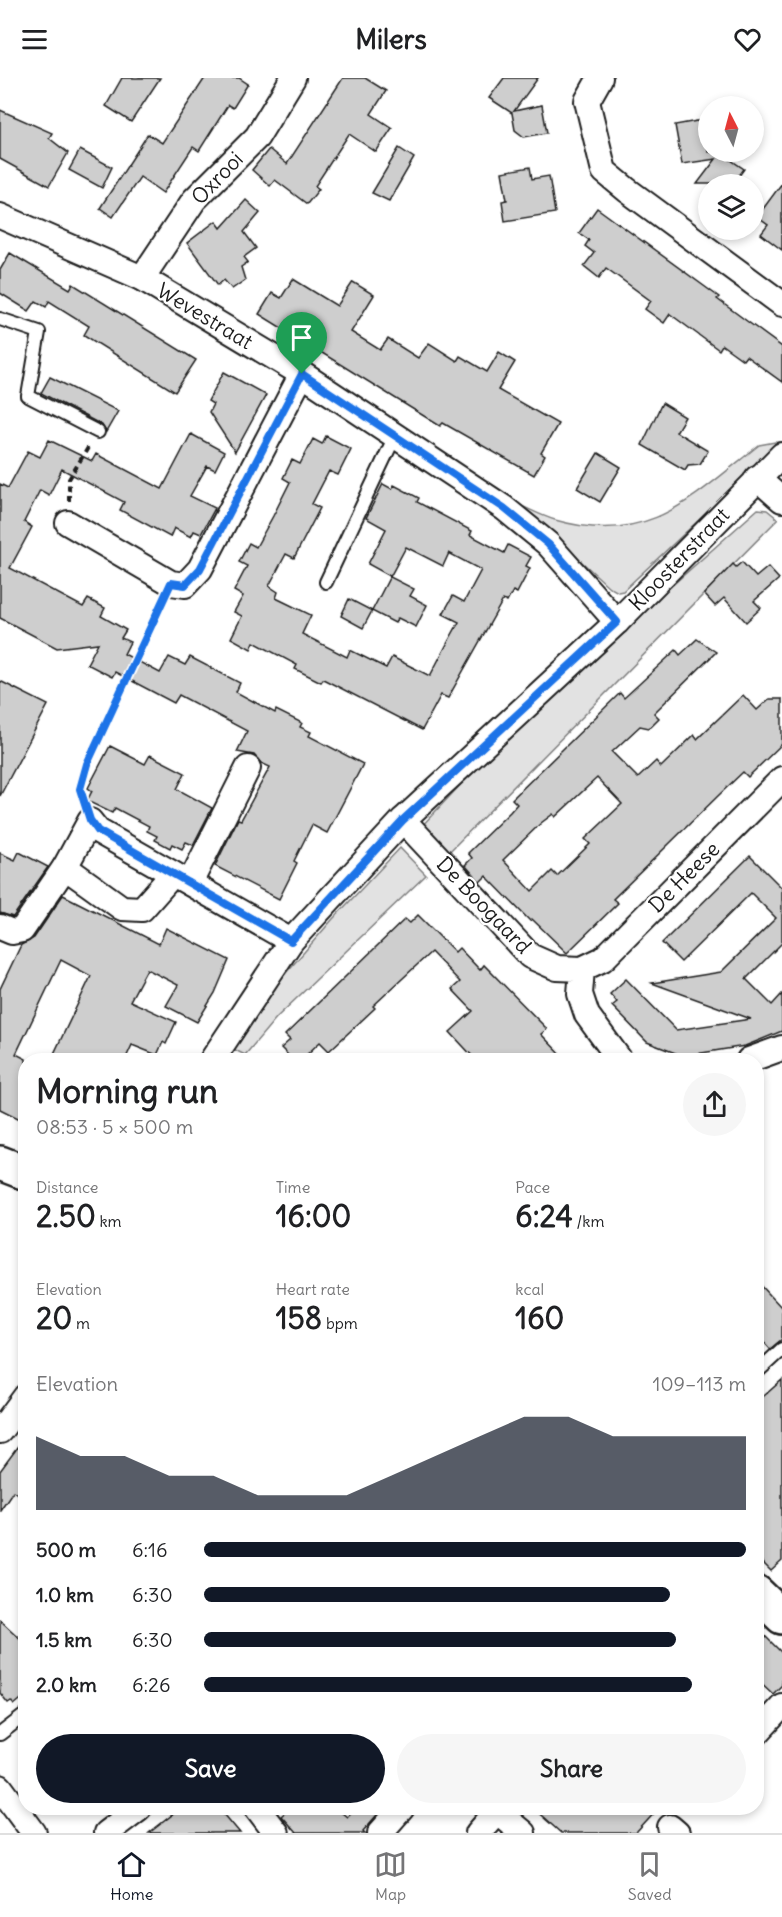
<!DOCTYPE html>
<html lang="en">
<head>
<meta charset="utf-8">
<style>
	:root { --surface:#fff; --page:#f6f6f6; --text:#202124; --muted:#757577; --line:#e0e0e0; --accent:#111827 }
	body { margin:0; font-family:Delius,sans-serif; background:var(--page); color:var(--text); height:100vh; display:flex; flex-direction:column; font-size:22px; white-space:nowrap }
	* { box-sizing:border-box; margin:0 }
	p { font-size:20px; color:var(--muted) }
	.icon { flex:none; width:33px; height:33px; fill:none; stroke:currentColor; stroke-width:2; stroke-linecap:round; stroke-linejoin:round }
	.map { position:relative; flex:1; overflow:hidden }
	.drawer { position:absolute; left:18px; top:975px; width:746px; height:762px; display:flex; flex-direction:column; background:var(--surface); border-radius:24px; box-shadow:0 3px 9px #0003 }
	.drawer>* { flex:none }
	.needle { width:39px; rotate:354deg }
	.controls { position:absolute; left:698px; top:18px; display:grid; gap:12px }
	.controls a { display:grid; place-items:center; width:66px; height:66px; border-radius:50%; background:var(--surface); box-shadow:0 3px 9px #0003; font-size:30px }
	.pin { position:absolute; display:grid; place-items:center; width:51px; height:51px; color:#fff; margin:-62px -26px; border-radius:50% 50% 50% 0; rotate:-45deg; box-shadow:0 0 6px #0007 }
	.pin .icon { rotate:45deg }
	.round { display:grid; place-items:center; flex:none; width:63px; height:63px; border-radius:32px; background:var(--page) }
	.head { display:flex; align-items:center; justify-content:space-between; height:102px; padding:0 18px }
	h1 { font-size:33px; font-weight:800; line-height:45px }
	.metrics { display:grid; grid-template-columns:repeat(3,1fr); gap:9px; height:102px; padding:6px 18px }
	.metrics div { display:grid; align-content:center }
	.metrics b { font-size:30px; font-weight:800 }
	.metrics small { font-size:16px; font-weight:400 }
	.metrics p { font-size:16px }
	.chart { height:168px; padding:12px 18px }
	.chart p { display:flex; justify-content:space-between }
	.chart svg { width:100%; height:108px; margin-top:6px; fill:var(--accent); opacity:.7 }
	.action { display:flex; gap:12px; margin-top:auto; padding:12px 18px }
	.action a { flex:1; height:69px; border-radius:36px; background:var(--accent); color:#fff; font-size:24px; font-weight:800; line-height:69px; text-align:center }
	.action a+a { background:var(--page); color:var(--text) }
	ul { padding:0 18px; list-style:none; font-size:20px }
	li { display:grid; grid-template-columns:96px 72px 1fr; align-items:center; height:45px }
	li i { height:15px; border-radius:8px; background:var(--accent) }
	header { display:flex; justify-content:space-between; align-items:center; height:78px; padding:0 18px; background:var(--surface); font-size:27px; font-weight:800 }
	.menu { display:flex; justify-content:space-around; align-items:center; height:84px; border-top:2px solid var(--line); background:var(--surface); font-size:16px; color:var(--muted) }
	.menu a { display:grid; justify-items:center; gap:3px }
	.menu .on { color:var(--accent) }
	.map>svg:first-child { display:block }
	.green { fill:#e2e2e2; stroke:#7f7f7f; stroke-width:1.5 }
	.building { fill:#cecece; stroke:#1c1c1c; stroke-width:1.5; fill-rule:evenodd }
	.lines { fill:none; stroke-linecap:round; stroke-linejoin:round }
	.lane-casing { stroke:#1c1c1c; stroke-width:16 }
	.street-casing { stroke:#1c1c1c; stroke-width:28 }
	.secondary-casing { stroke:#1c1c1c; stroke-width:38 }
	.path { stroke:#1c1c1c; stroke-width:4; stroke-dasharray:6 4.5; stroke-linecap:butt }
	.lane { stroke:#fff; stroke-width:12 }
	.street { stroke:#fff; stroke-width:24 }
	.secondary { stroke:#fff; stroke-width:33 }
	.route-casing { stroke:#fff; stroke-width:12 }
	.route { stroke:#1a73e8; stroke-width:8 }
	.labels { text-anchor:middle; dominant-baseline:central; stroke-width:4.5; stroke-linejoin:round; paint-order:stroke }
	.street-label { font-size:21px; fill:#1c1c1c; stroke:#fff }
</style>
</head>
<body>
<header><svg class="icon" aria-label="menu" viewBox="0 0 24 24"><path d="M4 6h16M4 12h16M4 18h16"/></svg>Milers<svg class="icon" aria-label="heart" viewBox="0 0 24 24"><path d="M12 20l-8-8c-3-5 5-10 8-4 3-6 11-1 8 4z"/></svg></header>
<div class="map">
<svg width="782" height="1755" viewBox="0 0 782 1755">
	<rect width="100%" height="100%" fill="#fff"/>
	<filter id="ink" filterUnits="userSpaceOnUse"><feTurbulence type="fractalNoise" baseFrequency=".0167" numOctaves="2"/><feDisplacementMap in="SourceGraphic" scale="12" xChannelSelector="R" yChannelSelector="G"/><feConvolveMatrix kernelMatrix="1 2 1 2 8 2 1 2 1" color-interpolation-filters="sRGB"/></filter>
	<g filter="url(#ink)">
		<g class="green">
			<path d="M775,364L780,366L623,513L618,514L609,509L545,450L513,424C527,430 541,438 555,442C648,469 692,420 759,367Z"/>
			<path d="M758,431L767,432L778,441L444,779L418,752L465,702L603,569Z"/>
			<path d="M400,770L426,797L277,939L245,977L231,970L258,927L332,842Z"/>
		</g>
		<g class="building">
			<path d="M122,0H160L131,44L106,28Z"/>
			<path d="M205,0H239L248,6L233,30L228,27L199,73L193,69L163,115L140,99L113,139L100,130L148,56L162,65Z"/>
			<path d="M343,0H365L386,13L371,36L392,50L376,74L349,56L315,108L319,111L307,126L275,102L270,108L252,92L269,71L287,86Z"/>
			<path d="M504,0H538L514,33L542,27L547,55L524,59L515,52L512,35L489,20Z"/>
			<path d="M0,32L52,55L49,60L68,75L49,108L0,81Z"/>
			<path d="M697,43H707L708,74H719L744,91L733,106H697L716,81L682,86L675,47Z"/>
			<path d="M399,70L414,80L389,123L372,115Z"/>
			<path d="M80,72L112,89L102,110L69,92Z"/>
			<path d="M530,89L532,101L549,98L555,135L505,143L502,123L507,122L502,94Z"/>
			<path d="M782,105V172L761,156L768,147L757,139Z"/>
			<path d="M246,122L260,135L244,154L256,170L244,179L248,184L241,189L245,202L232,211L224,202L218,207L187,165L216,143L221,150Z"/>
			<path d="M597,130L719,219L717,221L782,269V304L746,278L743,282L722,267L719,272L670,236L664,245L645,231L651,223L606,190L599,200L584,188L594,175L585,168L589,162L579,155Z"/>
			<path d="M10,175L70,211L73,206L196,282L175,314L84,257L89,248L49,223L46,229L36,223L29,233L0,215V192Z"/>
			<path d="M293,201L337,228L353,204L374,217L351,254L380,272L388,261L418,280L429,265L457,283L460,278L487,294L499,274L515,284L498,312L558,346L541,375L545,378L534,397L443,345L440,348L259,236L272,215L281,220Z"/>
			<path d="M224,294L266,317L235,374L209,334L213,326L208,323Z"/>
			<path d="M50,299L118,333L106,354L102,347L41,315Z"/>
			<path d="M662,325L685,339L676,354L708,373L700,386L688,387L685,392L642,367Z"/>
			<path d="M191,356L224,374L215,392L207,388L190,418L215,430L201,456L194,453L191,459L174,450L170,459L120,432L124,424L62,391L49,417L40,412L24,444L32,449L10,490L83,529L88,521L105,530L101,538L126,552L121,560L130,564L124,576L160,595L169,579L185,587L190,579L240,605L236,614L275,635L276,632L302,645L300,649L311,654L309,658L363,686L327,755L312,747L294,783L297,785L279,821L215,788L238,741L241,742L270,689L261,685L254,677L237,674L247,653L179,617L174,625L115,594L112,599L87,586L98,565L57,570L0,540V406L8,410L28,373L40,379L49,362L92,383L96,376L162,411Z"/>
			<path d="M326,358L351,371L338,397L329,393L312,426L320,430L294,480L286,476L269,508L278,514L276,520L311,537L302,556L347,579L350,572L386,590L392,579L430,598L449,562L459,544L443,536L453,518L464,524L481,492L449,475L443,488L406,469L390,499L414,511L410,518L427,527L416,549L398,540L395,545L372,533L363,550L341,538L349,521L372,533L390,498L368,486L386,451L366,440L383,406L392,411L394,407L419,420L417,424L472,453L470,457L504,475L508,467L531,479L526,488L530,490L517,515L513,513L507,524L503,522L448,620L441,617L422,652L323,601L321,604L295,591L297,587L254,564L251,571L231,560L242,538L234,534L243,518L234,513L247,488L239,484L249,465L256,469L273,438L290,404L283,400L292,382L300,386L313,361L322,366Z"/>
			<path d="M598,375L621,389L600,424L577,410Z"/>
			<path d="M742,484L756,499L768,489L779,501L754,523L761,530L746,544L724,520L715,528L704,516L733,486L736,489Z"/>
			<path d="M697,561L716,574L654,635L659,640L649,650L640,648L612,674L638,700L656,683L661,689L694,657L697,661L743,617L757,632L769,621H782V666L748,699L743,694L720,716L613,821L618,825L567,875L532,841L530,843L486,798L480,804L465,787L472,780L468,775L510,734L517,726L512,721L620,615L624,620L676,572L680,577ZM597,700L622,726L585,761L590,766L557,798L552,793L532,813L503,782L541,745L553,736L555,739Z"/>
			<path d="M0,603L48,627L0,718Z"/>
			<path d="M110,668L145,686L150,677L185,695L177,711L212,730L193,767L186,764L182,771L172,766L170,770L155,762L157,758L147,753L149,748L115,730L112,735L87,723L92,713L88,710Z"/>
			<path d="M19,774L48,789L13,839L0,835V775L15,782Z"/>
			<path d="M750,778L782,810V865L746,901L772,927L782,916V953L745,968L683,978L647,964L612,928L617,924L610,916L626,901L676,952L751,941L652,905L721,894L776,840L751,815L681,884L662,865Z"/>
			<path d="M63,817L159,866L166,850L229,882L215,915L197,944L166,928L178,907L147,891L130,923L176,944L166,966L163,964L157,977L132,967L125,982H51L91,898L61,882L16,976L26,981V1029L20,1041L0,1031V911L21,867L34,860Z"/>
			<path d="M418,837L455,874L459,870L480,892L484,887L547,951L541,956L566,982H476L450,954L473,933L452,911L460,904L431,874L373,928L375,930L329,973L320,964L301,982H293L281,970L290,962L285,957L405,841L410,845Z"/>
			<path d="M756,1202L782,1230V1261L770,1271L756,1255Z"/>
			<path d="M782,1302V1483L771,1493L756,1478V1325Z"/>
			<path d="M26,1358V1422L13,1413L0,1432V1393Z"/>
			<path d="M0,1542L26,1566V1617L14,1627L11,1623L8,1625L0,1615Z"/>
			<path d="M756,1549L782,1575V1607L773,1616L756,1600Z"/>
			<path d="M181,1730H219L240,1755H149Z"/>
			<path d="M290,1730H336L347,1739L355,1730H383L363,1753L365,1755H296L281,1738Z"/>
			<path d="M533,1730H659L636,1755H561Z"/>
		</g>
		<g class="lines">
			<g class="lane-casing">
				<g id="lane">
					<path d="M0,241L39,254L28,318L98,354"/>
					<path d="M326,504L395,358"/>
					<path d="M756,1295L782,1271"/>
					<path d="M0,1656L26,1636"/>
				</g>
			</g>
			<g class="street-casing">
				<g id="street">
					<path d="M600,0L587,23L604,93L627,112L782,226"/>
					<path d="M0,138L142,200L302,296L504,430L548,466L617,544"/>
					<path d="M142,200L194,122L257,59L293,0"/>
					<path d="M757,400L782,422"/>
					<path d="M68,445L171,505L185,507L200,491L302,296"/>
					<path d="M403,742L530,878L557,890L582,891L580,916L587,937L620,982"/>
					<path d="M65,789L122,830L142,831L173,796"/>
					<path d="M190,805L248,690"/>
					<path d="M0,849L12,854L22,852L65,789L90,743L98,753L291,863"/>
					<path d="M582,891L603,881L782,701"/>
					<path d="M212,982L291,863L403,742L617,544L782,377"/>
					<path d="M749,982L782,970"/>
					<path d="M0,1353L26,1318"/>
					<path d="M756,1656L782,1628"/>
					<path d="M0,1709L34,1755"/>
					<path d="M257,1730L276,1755"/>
					<path d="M493,1730L523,1755"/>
					<path d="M670,1749L677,1755"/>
					<path d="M106,1755L139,1730"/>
					<path d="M380,1755L402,1730"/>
					<path d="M478,1755L497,1733"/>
				</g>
			</g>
			<g class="secondary-casing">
				<g id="secondary">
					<path d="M0,1085L26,1095"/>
					<path d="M756,1514L782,1539"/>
				</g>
			</g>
			<g class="path">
				<path d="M69,423V401L89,368"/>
				<path d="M83,722L80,711L87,686L162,525"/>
			</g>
			<use href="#lane" class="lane"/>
			<use href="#street" class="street"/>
			<use href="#secondary" class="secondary"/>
		</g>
	</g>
	<g class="lines" filter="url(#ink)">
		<g class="route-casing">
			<path id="route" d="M302,296L504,430L548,466L617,544L403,742L291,863L98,753L90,742L80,711L87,686L171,505L185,507L200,491Z"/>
		</g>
		<use href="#route" class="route"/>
	</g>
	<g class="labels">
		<g class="street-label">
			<text transform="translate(217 100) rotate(-46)">Oxrooi</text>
			<text transform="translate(205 238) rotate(31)">Wevestraat</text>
			<text transform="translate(679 481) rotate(-46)">Kloosterstraat</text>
			<text transform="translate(684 799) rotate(-45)">De Heese</text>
			<text transform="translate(484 827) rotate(46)">De Boogaard</text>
		</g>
	</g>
</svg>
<div class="controls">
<a><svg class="needle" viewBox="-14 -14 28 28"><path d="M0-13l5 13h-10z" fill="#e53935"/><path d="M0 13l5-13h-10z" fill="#757577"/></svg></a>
<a><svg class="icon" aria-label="layers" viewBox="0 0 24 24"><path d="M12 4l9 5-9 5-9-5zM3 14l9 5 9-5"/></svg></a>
</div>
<div class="pin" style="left:302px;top:296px;background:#1e9e55"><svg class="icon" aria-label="arrive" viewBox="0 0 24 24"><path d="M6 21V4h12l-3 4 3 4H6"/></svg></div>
<section class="drawer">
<div class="head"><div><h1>Morning run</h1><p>08:53 · 5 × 500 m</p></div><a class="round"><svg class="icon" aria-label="share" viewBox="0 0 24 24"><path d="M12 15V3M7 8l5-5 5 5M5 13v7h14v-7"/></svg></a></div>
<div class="metrics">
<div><p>Distance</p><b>2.50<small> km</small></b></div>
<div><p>Time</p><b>16:00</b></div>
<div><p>Pace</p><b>6:24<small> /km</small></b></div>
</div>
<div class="metrics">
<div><p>Elevation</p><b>20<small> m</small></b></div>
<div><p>Heart rate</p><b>158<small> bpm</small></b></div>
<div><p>kcal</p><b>160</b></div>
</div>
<div class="chart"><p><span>Elevation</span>109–113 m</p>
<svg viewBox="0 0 160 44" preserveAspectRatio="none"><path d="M0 44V14L10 22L20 22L30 30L40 30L50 38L60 38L70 38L80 30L90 22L100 14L110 6L120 6L130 14L140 14L150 14L160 14V44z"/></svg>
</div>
<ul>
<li><b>500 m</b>6:16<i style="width:100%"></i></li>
<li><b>1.0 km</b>6:30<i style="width:86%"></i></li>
<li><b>1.5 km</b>6:30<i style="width:87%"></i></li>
<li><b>2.0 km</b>6:26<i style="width:90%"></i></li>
</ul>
<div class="action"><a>Save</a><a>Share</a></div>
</section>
</div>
<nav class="menu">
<a class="on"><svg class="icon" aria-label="home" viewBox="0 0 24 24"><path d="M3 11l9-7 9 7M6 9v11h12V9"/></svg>Home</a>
<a><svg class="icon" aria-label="map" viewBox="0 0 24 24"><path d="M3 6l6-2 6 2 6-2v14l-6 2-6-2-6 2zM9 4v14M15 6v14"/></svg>Map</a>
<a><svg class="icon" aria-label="saved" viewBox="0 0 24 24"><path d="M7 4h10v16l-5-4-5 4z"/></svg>Saved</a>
</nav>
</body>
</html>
